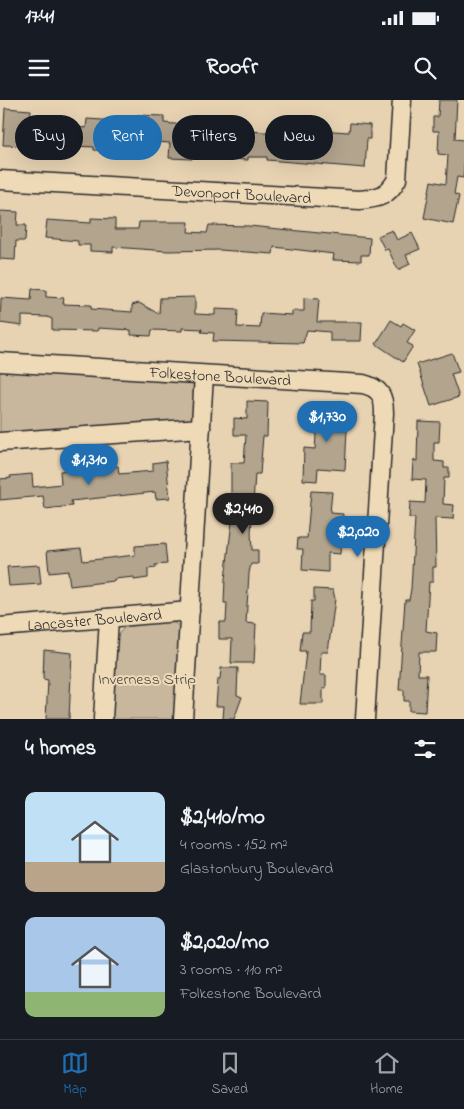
<!DOCTYPE html>
<html lang="en">
<head>
<meta charset="utf-8">
<style>
	:root { --surface:#171b24; --page:#20242c; --text:#f1f3f6; --muted:#9ea1a6; --line:#363941; --accent:#1f6fb2 }
	body { margin:0; font-family:"Indie Flower",sans-serif; background:var(--page); color:var(--text); height:100vh; display:flex; flex-direction:column; font-size:19px; white-space:nowrap }
	* { box-sizing:border-box; margin:0 }
	p { font-size:16px; color:var(--muted) }
	.icon { flex:none; width:28px; height:28px; fill:none; stroke:currentColor; stroke-width:2; stroke-linecap:round; stroke-linejoin:round }
	.map { position:relative; height:619px; overflow:hidden }
	.panel { display:flex; flex-direction:column; background:var(--surface); flex:1 }
	.panel>* { flex:none }
	.guide { position:absolute; left:15px; top:15px; width:435px; height:45px; display:flex; gap:10px }
	.price { position:absolute; translate:-50% -42px; padding:0 11px; border-radius:18px; background:var(--accent); color:#fff; font-size:16px; line-height:32px; filter:drop-shadow(0 1px 2px #0008) }
	.price::after { content:''; position:absolute; left:50%; top:30px; width:15px; height:11px; margin-left:-8px; background:inherit; clip-path:polygon(0 0,100% 0,50% 100%) }
	.price.current { background:#222; color:#fff }
	ul { padding:0; list-style:none }
	li { display:flex; align-items:center; gap:15px; height:125px; padding:0 25px }
	li span { display:grid; place-items:center; flex:none; width:140px; height:100px; border-radius:10px; color:#555 }
	li>.icon { margin-inline-start:auto }
	span .icon { width:60px; height:60px; fill:#fffc; stroke-width:1 }
	li b { font-size:21px }
	h2 { display:flex; justify-content:space-between; align-items:center; height:60px; padding:0 25px; font-size:21px }
	.chip { padding:0 18px; border-radius:22px; background:var(--surface); box-shadow:0 5px 20px #0002; font-size:18px; line-height:45px }
	.chip.current { background:var(--accent); color:#fff }
	.status { display:flex; justify-content:space-between; align-items:center; height:35px; padding:0 25px; background:var(--surface); direction:ltr }
	.status svg { height:14px; fill:currentColor }
	header { display:flex; justify-content:space-between; align-items:center; height:65px; padding:0 25px; background:var(--surface); font-size:22px; font-weight:800 }
	.dock { display:flex; justify-content:space-around; align-items:center; height:70px; border-top:1px solid var(--line); background:var(--surface); font-size:14px; color:var(--muted) }
	.dock a { display:grid; justify-items:center; gap:2px }
	.dock .current { color:var(--accent) }
	.map>svg:first-child { display:block }
</style>
</head>
<body>
<div class="status"><b>17:41</b><svg viewBox="0 0 49 12"><path d="M0 12V9h3v3zM5 12V6h3v6zM10 12V3h3v9zM15 12V0h3v12zM26 1h20v11H26zM47 4h2v5h-2z"/></svg></div>
<header><svg class="icon" aria-label="menu" viewBox="0 0 24 24"><path d="M4 6h16M4 12h16M4 18h16"/></svg>Roofr<svg class="icon" aria-label="search" viewBox="0 0 24 24"><circle cx="10" cy="10" r="6"/><path d="M15 15l6 6"/></svg></header>
<div class="map">
<svg width="464" height="619" viewBox="0 0 464 619">
	<rect width="100%" height="100%" fill="#e7d3b2"/>
	<filter id="ink" filterUnits="userSpaceOnUse"><feTurbulence type="fractalNoise" baseFrequency=".02" numOctaves="2"/><feDisplacementMap in="SourceGraphic" scale="10" xChannelSelector="R" yChannelSelector="G"/><feConvolveMatrix kernelMatrix="1 2 1 2 8 2 1 2 1" color-interpolation-filters="sRGB"/></filter>
	<g filter="url(#ink)">
		<g fill="#c8b79c" stroke="#7a7164">
			<path d="M0 262 204 275 201 328 0 342Z"/>
			<path d="M163 522 175 523 181 528 178 619H112L117 538C123 520 146 523 163 522Z"/>
		</g>
		<g fill="#b2a48d" stroke="#2b2b2b">
			<path d="M439 0H457L455 39 464 40V70L463 78 457 77 454 94 459 96 453 124 424 118 431 81 446 84 448 55 438 54 439 31H433V17H438Z"/>
			<path d="M5 8 31 10 30 21 54 22V17L66 18V26L86 28 87 19 117 21 116 36 136 38 137 15 164 16V23L195 26 194 34 224 37V33H231L232 28 248 29V31L279 33 278 40 300 42 301 29 349 32 350 23 370 25V39H367L365 68 267 60V57H248V60L212 58V52L193 50 192 59 169 58 170 43 140 41V53L94 50V47L53 45V43L29 41V46L3 45Z"/>
			<path d="M0 111 18 112 17 125H26L25 141H16L15 160 0 159Z"/>
			<path d="M91 118 115 119V129H138L139 122H189L188 132 207 133 209 125 249 126 370 138 369 155H361V161L333 160 334 154 274 147 273 154 220 150 168 151 113 147V152L90 151V145H78V141L45 138 47 120 91 123Z"/>
			<path d="M392 130 397 140 412 133 420 149 406 155 410 164 398 170 388 149 385 150 378 136Z"/>
			<path d="M32 189 46 190V197L64 198 63 204 91 205V209L132 212V205L139 203 159 214 160 198 195 197V214L215 215V209L238 210 237 227 260 228 261 213 292 215V211H304V198L319 199 317 222H362L361 241H330V232L307 230 303 243 213 241 214 233 201 232 202 229 182 228V231L152 230 151 236 131 235V230L98 228V231L52 230V219L47 217 22 216V226L0 223 1 198 31 200Z"/>
			<path d="M391 220 401 226 403 223 415 230 407 243 413 246 403 262 376 244Z"/>
			<path d="M452 253 459 272 451 274 459 297 431 306 417 264Z"/>
			<path d="M247 301 268 302 267 336H263L260 374H255L251 433 252 450H258V464H251L249 473 246 523 256 524 254 563H231L232 539H219V522H226L227 503H224L225 479 234 405H231V363H244L246 335H234V318L247 319Z"/>
			<path d="M318 307 348 309 345 370 318 368 317 381 303 380 304 348 315 349Z"/>
			<path d="M418 321 440 322 439 342H434V361L444 362V368H449V378H444L443 404 454 405 453 419 435 418 436 467H433V482H429L426 531 437 533 436 552H419L418 575H427L425 612 409 611V601H404V590H399L405 500H409L411 489 415 418H409L410 402 425 403 426 380 412 379 413 360 417 361Z"/>
			<path d="M166 361 170 398 156 399 155 392 71 401 72 406 45 409 43 396 0 400V379L11 378 10 376 32 374 33 387 61 384 60 371 76 369 77 374 104 371 103 368 118 366 119 374 153 371V363Z"/>
			<path d="M311 391 332 392 330 413 343 414 340 454 328 453V472L302 470 303 449H297L298 438H307Z"/>
			<path d="M165 444 167 464 155 465 156 468 148 469V478L134 480V477L114 479V481L70 486 68 471 49 473 47 451 81 448 83 461 135 455V446Z"/>
			<path d="M39 465 41 484 9 486 7 467Z"/>
			<path d="M314 489 333 490 335 499 328 552H321L320 575H326V588H323V604H300L306 551H300L302 532H310L311 501H314Z"/>
			<path d="M44 550 72 553 69 619H46L48 580 43 579Z"/>
			<path d="M221 568H238L237 595 242 597 234 619H223L224 606H216L218 579H220Z"/>
		</g>
		<g fill="none" stroke-linecap="round" stroke-linejoin="round">
			<defs>
				<g id="minor">
					<path id="s1" d="M0 80 360 100C379 98 388 96 397 79L402 0"/>
					<path id="s2" d="M0 262 363 284C380 288 384 296 384 313L365 619"/>
					<path d="M0 342 201 328"/>
					<path id="s3" d="M0 527 190 511"/>
					<path d="M103 619 109 518"/>
					<path d="M183 619 204 275"/>
				</g>
			</defs>
			<use href="#minor" stroke="#2b2b2b" stroke-width="21"/>
			<use href="#minor" stroke="#efdab8" stroke-width="18"/>
		</g>
	</g>
	<g text-anchor="middle" stroke-width="4" stroke-linejoin="round" paint-order="stroke">
		<g font-size="16" fill="#2b2b2b" stroke="#efdab8">
			<text dy="6" stroke="none"><textPath href="#s1" startOffset="242">Devonport Boulevard</textPath></text>
			<text dy="6" stroke="none"><textPath href="#s2" startOffset="221">Folkestone Boulevard</textPath></text>
			<text dy="6" stroke="none"><textPath href="#s3" startOffset="95">Lancaster Boulevard</textPath></text>
		</g>
		<g font-size="16" fill="#4a4742" stroke="#efdab8">
			<text x="147" y="584">Inverness Strip</text>
		</g>
	</g>
</svg>
<b class="price" style="left:327px;top:343px">$1,730</b>
<b class="price" style="left:89px;top:386px">$1,310</b>
<b class="price current" style="left:243px;top:435px">$2,410</b>
<b class="price" style="left:358px;top:458px">$2,020</b>
<div class="guide">
<a class="chip">Buy</a>
<a class="chip current">Rent</a>
<a class="chip">Filters</a>
<a class="chip">New</a>
</div>
</div>
<section class="panel">
<h2>4 homes<svg class="icon" aria-label="filters" viewBox="0 0 24 24"><path d="M4 7h16M4 17h16"/><circle cx="9" cy="7" r="2"/><circle cx="15" cy="17" r="2"/></svg></h2>
<ul>
<li><span style="background:linear-gradient(#bfe0f5 70%,#b9a48a 0)"><svg class="icon" aria-label="home" viewBox="0 0 24 24"><path d="M3 11l9-7 9 7M6 9v11h12V9"/></svg></span><div><b>$2,410/mo</b><p>4 rooms · 152 m²</p><p>Glastonbury Boulevard</p></div></li>
<li><span style="background:linear-gradient(#a9c7e8 75%,#8fb573 0)"><svg class="icon" aria-label="home" viewBox="0 0 24 24"><path d="M3 11l9-7 9 7M6 9v11h12V9"/></svg></span><div><b>$2,020/mo</b><p>3 rooms · 110 m²</p><p>Folkestone Boulevard</p></div></li>
</ul>
</section>
<nav class="dock">
<a class="current"><svg class="icon" aria-label="map" viewBox="0 0 24 24"><path d="M3 6l6-2 6 2 6-2v14l-6 2-6-2-6 2zM9 4v14M15 6v14"/></svg>Map</a>
<a><svg class="icon" aria-label="saved" viewBox="0 0 24 24"><path d="M7 4h10v16l-5-4-5 4z"/></svg>Saved</a>
<a><svg class="icon" aria-label="home" viewBox="0 0 24 24"><path d="M3 11l9-7 9 7M6 9v11h12V9"/></svg>Home</a>
</nav>
</body>
</html>
